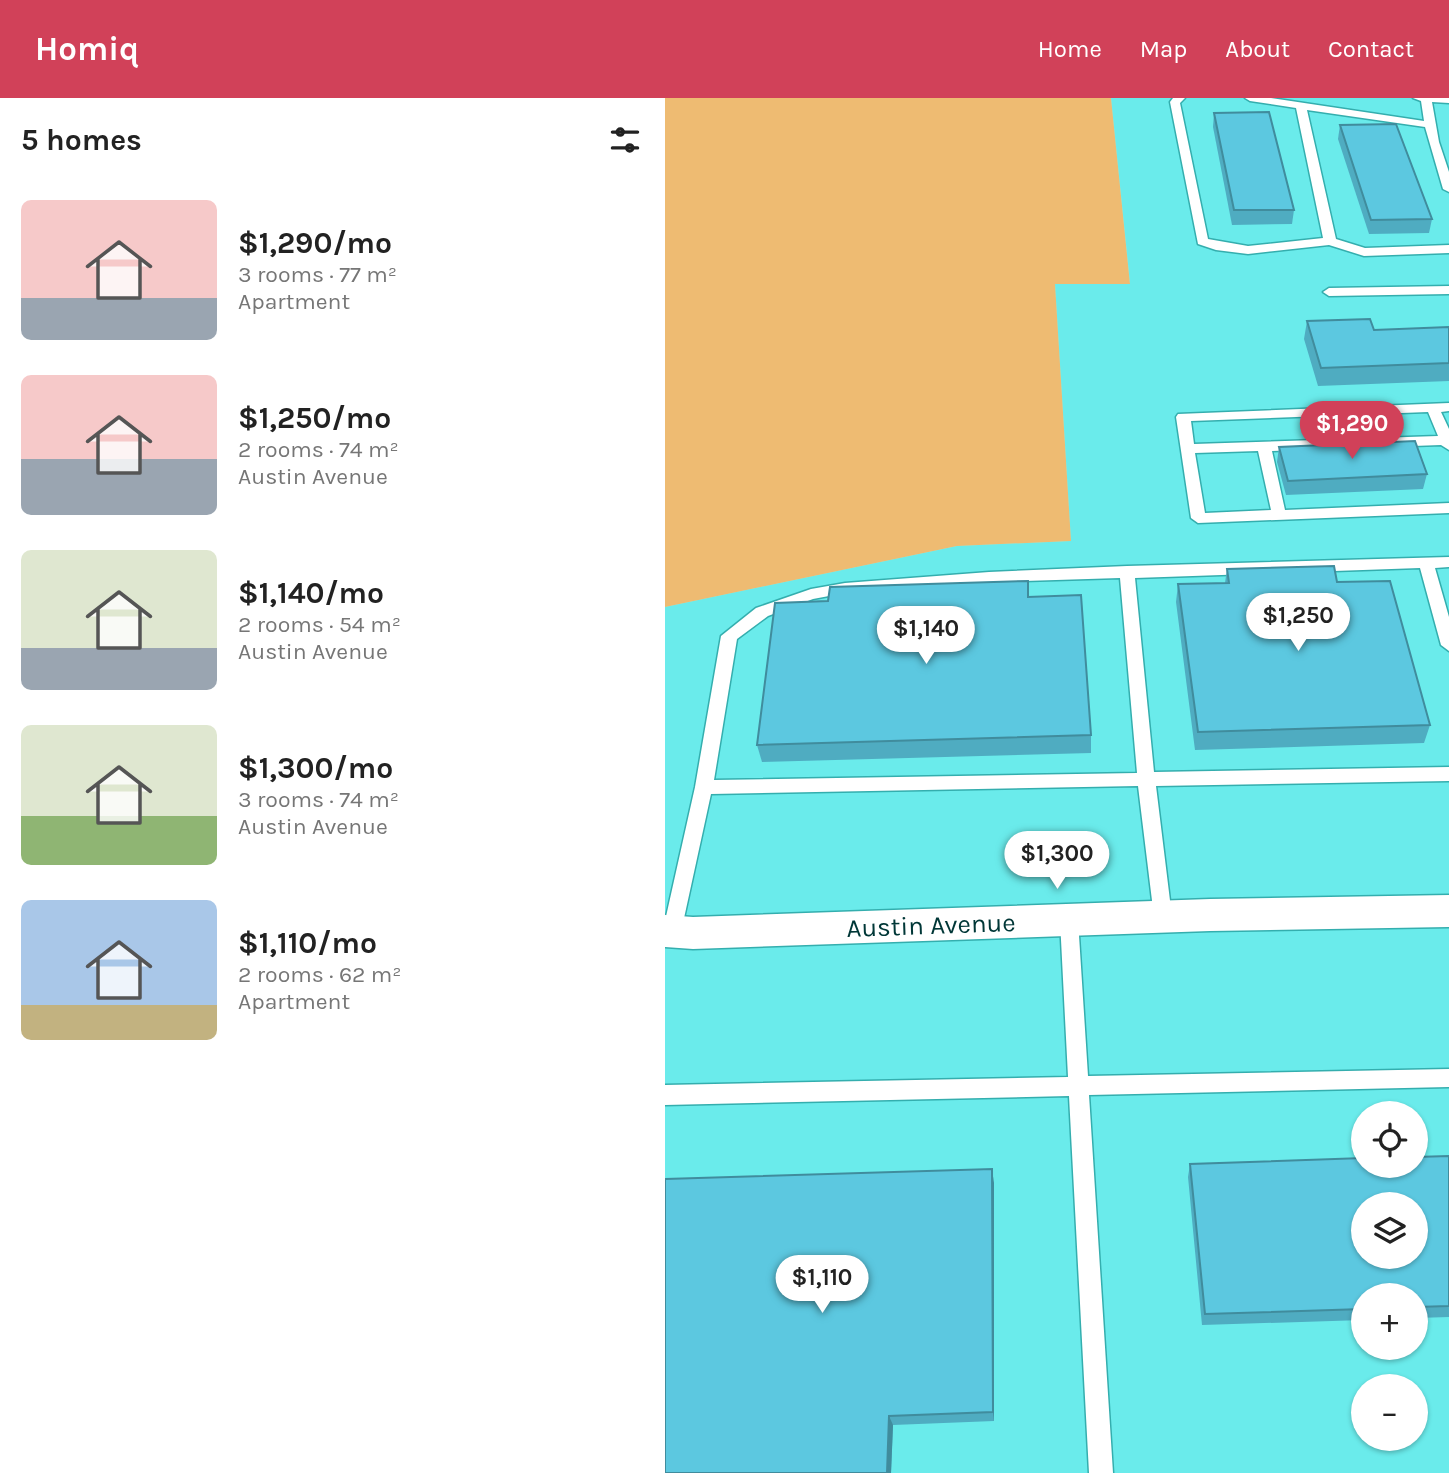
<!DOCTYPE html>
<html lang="en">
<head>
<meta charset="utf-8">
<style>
	:root { --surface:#fff; --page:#f6f6f6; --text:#222; --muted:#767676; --accent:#d14159 }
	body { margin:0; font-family:Karla,sans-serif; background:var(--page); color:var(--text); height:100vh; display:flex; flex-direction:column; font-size:26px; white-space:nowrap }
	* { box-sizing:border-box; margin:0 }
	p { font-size:23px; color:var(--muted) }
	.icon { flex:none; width:38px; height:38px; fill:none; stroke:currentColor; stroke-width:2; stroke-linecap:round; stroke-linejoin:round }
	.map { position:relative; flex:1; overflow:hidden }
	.side { display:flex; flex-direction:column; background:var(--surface); width:665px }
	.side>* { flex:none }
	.buttons { position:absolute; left:686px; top:1003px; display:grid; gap:14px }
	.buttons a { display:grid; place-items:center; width:77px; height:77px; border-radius:50%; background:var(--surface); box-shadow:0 2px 5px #0004; font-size:35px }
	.price { position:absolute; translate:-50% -60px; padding:0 16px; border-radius:24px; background:#fff; color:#222; font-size:23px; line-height:46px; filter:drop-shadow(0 2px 4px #0008) }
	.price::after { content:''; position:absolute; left:50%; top:42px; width:21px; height:16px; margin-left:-10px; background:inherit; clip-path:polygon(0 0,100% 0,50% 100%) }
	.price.on { background:var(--accent); color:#fff }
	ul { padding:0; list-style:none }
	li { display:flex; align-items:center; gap:21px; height:175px; padding:0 21px }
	li span { display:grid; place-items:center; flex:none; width:196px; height:140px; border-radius:10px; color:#555 }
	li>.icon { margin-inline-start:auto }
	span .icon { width:84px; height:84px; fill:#fffc; stroke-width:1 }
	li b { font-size:30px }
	h2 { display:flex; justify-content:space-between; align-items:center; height:84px; padding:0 21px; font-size:30px }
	header { display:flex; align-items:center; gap:42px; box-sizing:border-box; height:98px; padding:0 35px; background:var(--accent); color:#fff }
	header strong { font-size:33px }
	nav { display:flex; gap:38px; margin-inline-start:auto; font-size:24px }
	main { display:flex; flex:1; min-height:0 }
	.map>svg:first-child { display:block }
</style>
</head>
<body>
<header>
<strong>Homiq</strong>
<nav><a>Home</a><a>Map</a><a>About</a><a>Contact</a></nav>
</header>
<main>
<section class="side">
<h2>5 homes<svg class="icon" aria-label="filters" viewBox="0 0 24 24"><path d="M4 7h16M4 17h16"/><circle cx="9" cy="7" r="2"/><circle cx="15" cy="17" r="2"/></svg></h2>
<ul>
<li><span style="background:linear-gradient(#f6c9c9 70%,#9aa5b1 0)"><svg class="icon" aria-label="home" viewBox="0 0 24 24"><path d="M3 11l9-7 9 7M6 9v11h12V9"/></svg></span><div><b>$1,290/mo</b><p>3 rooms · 77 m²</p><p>Apartment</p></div></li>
<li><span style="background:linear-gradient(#f6c9c9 60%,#9aa5b1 0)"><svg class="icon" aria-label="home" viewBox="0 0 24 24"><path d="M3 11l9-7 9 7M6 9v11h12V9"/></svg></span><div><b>$1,250/mo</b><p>2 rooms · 74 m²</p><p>Austin Avenue</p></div></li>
<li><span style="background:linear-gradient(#dfe7d0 70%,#9aa5b1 0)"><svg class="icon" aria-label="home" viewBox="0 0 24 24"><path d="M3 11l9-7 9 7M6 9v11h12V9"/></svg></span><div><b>$1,140/mo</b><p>2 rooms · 54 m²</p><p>Austin Avenue</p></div></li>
<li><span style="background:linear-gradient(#dfe7d0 65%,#8fb573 0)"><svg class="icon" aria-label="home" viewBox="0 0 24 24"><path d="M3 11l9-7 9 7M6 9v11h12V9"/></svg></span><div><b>$1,300/mo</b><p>3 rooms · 74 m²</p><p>Austin Avenue</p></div></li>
<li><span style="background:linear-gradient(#a9c7e8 75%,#c2b280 0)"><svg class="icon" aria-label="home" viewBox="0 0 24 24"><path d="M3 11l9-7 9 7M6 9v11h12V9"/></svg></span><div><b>$1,110/mo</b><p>2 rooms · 62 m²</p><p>Apartment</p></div></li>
</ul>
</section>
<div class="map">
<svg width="784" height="1375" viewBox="0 0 784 1375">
	<rect width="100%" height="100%" fill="#84f5f5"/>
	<path fill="#6aebeb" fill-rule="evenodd" d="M446 0H784V1375H0V509L292 448 406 443 390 186 465 185ZM698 1015H751V1068H698ZM698 1106H751V1158H698ZM698 1197H751V1250H698ZM698 1288H751V1340H698Z"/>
	<path fill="#eebb72" d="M0 0H446L465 186H390L406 443 292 448 0 509Z"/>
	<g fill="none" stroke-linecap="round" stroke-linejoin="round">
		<defs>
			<g id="lane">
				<path d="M508 0H520L515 5 543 141 583 148 658 140 631 10 585 3 580 0H606L759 23 756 3 748 0H784V5L767 4 774 44 784 74V94L778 91 760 29 642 12 671 141 700 150 784 147V155L699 158 664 147 583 156 551 152 533 146 505 4Z"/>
				<path d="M784 188V196L664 198 658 194 664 190Z"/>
				<path d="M784 305V313L776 314 784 331V352L776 347 607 353 620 412 784 405V415L533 425 526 420 511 319 513 316ZM763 314 773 338 529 346 526 323ZM593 353 606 412 540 415 530 355Z"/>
				<path d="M784 459V469L770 470 784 519V553L776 547 755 470 470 480 489 674 784 669V683L491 688 507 819 505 825 498 827 491 825 489 819 473 688 46 696 16 834 14 840 7 842 0 840V823L30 689 56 538 91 510 146 491 180 485 324 474 462 468ZM455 480 472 675 49 682 72 541 103 518 148 501 180 495 324 484Z"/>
				<path d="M404 814 411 816 413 822 423 978 784 971V989L424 997 448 1375H424L404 998 0 1007V987L403 979 395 822 397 816Z"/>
			</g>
			<path id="street" d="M784 797V829L545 833 28 851 0 849V817L28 819 545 801Z"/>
		</defs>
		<use href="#lane" stroke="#34aeae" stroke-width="3"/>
		<use href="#street" stroke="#34aeae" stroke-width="3"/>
		<use href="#lane" fill="#fff" fill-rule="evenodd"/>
		<use href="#street" fill="#fff" fill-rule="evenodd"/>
	</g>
	<g fill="#4facc1">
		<path d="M549 15 629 112 627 126 567 127 548 29Z"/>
		<path d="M675 27 767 121 764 135 704 136 673 41Z"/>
		<path d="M642 223 709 232 784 229V283L653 288 639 241Z"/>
		<path d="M614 349 762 376 758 391 621 397 612 364Z"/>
		<path d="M562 471 672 484 765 627 759 645 530 652 511 504 513 486 560 485Z"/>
		<path d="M363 499 426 637V655L97 664 92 647Z"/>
		<path d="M784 1058V1219L751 1220V1197H698V1222L537 1227 523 1079 525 1066Z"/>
		<path d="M329 1085V1323L228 1327 226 1375H0Z"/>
	</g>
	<g fill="#408c9d">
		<path d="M327 1071 329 1085V1323L328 1314Z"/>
		<path d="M224 1318 228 1327 226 1375H222Z"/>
	</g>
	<g fill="#5cc8e0" stroke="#408c9d" stroke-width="2" fill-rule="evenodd">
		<path d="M604 14 629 112H569L549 15Z"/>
		<path d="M731 26 767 121 706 122 675 27Z"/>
		<path d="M705 221 709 232 784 229V265L656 270 642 223Z"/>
		<path d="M750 343 762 376 623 383 614 349Z"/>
		<path d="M669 468 672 484 725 483 765 627 533 634 513 486 564 485 562 471Z"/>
		<path d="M363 483V499L416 497 426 637 92 647 110 505 163 503 165 489Z"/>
		<path d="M784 1058V1208L751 1209V1197H698V1211L540 1216 525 1066 698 1060V1068H751V1059ZM698 1106H751V1158H698Z"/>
		<path d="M327 1071 328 1314 224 1318 222 1375H0V1081Z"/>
	</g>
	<g text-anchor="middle" stroke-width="5" stroke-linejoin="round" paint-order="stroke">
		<g font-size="26" fill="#003737" stroke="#fff">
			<text transform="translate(266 827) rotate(-2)" y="9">Austin Avenue</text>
		</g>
	</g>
</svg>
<div class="buttons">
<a><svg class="icon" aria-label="locate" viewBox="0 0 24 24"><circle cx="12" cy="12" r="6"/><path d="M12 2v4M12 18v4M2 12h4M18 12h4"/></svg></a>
<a><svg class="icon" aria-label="layers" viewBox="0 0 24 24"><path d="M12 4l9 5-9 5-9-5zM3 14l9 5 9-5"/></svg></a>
<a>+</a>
<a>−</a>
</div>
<b class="price on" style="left:687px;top:363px">$1,290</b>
<b class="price" style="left:633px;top:555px">$1,250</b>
<b class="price" style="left:261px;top:568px">$1,140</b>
<b class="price" style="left:392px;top:793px">$1,300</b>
<b class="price" style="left:157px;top:1217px">$1,110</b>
</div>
</main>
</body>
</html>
